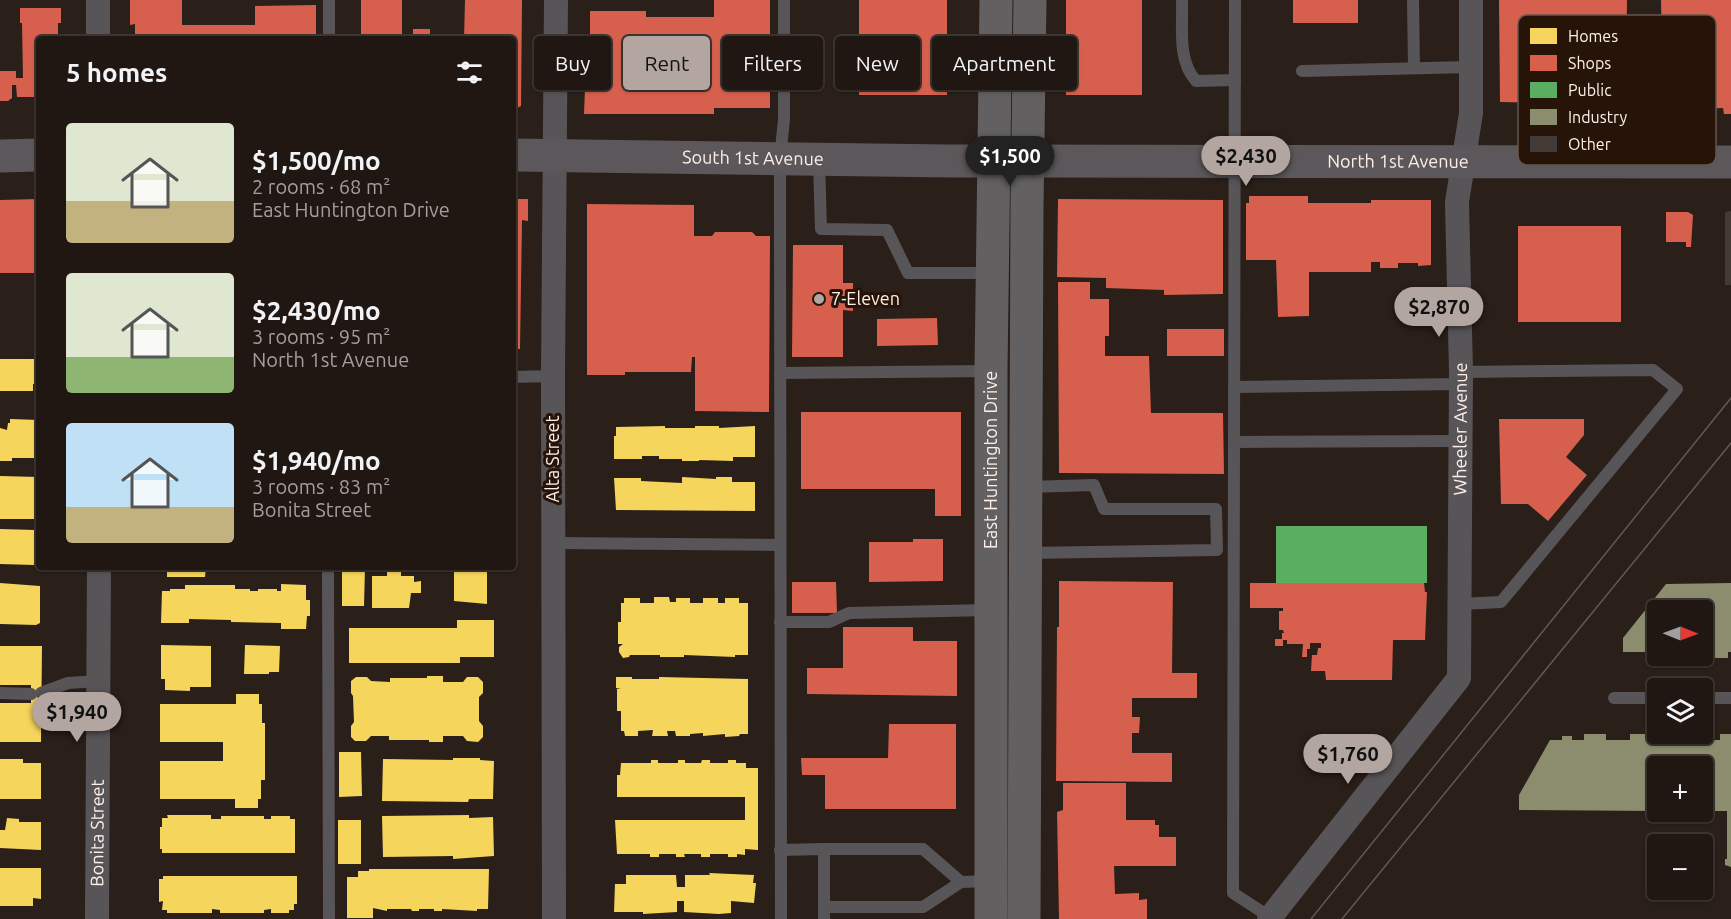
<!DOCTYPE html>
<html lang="en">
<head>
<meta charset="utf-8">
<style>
	:root { --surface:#201713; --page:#28201c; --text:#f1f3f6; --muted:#a29fa0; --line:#3d3633; --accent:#b3a6a0 }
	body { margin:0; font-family:Ubuntu,sans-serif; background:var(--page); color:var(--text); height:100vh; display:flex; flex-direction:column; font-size:22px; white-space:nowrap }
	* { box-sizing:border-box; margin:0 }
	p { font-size:20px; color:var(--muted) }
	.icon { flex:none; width:33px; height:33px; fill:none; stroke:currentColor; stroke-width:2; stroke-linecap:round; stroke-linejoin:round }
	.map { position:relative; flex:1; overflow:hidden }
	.details { position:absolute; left:36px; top:36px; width:480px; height:534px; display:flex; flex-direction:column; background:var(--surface); border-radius:6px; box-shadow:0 2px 4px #0004,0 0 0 2px var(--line) }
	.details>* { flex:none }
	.guide { position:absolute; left:534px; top:36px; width:570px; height:54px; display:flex; gap:12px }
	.needle { width:39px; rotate:91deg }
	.tools { position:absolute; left:1647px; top:600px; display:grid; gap:12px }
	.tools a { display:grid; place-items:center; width:66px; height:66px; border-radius:6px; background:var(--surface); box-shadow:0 2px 4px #0004,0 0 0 2px var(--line); font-size:30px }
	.price { position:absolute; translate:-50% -51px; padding:0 14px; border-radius:21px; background:var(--accent); color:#111; font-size:20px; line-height:39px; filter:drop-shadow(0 2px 3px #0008) }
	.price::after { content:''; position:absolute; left:50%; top:36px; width:18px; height:14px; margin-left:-9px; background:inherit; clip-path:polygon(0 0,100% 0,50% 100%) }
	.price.current { background:#222; color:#fff }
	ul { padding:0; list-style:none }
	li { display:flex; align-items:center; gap:18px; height:150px; padding:0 30px }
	li span { display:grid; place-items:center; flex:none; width:168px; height:120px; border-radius:6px; color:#555 }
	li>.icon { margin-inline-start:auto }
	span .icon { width:72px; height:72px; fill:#fffc; stroke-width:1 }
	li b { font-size:26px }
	h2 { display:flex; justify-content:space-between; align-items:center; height:72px; padding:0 30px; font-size:26px }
	.pill { padding:0 21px; border-radius:6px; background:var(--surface); box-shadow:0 2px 4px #0004,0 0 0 2px var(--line); font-size:21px; line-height:54px }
	.pill.current { background:var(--accent); color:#111 }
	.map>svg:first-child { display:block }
</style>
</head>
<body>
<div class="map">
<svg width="1731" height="919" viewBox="0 0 1731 919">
	<rect width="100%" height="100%" fill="#2a1f19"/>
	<g fill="#f6d55c">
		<path d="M0 359H35V367H39V384H33V391H0Z"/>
		<path d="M10 419 39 420V458H12V461H0V428L7 430 8 423H10Z"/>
		<path d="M665 426V428H695V426H719V428L755 426V457H733V461L699 460V461H682V459H659V456H642V459H614V436H616V427Z"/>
		<path d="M0 476 39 477 37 519H0Z"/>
		<path d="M682 477 716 479V477H732V482H755V511L616 510 614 478H641V481L682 483Z"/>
		<path d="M0 529 35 530 34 538H39V556H35L34 565 0 564Z"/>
		<path d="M167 567H206L205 577H167Z"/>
		<path d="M342 567H365L364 606H342Z"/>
		<path d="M454 567H487V604L454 601Z"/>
		<path d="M387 569H401V576H414V582L421 581V593H411L409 608H372V576H387Z"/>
		<path d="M0 583 40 586V623L36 625 0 624Z"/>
		<path d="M281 584 306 585V600H310V616H307L306 629H281V623L231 622V620L189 619V623H161L162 591H170V589H185V585H235V589H250V591H258V589H277V591H281Z"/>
		<path d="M654 597H669L670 602H676V598H690V603H703V598H718V603H725V598H739V603H748V655H735V657L684 655V657H660V655H630L629 657 623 658 619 652V647L623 644H618V622H621V603H624V598H640V603H654Z"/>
		<path d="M457 620H494V657H460V663H349V628H457Z"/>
		<path d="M161 645 211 646V687H190V691L165 690V679H161Z"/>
		<path d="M245 645 280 646 279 672H269V674H244Z"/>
		<path d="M0 646H42L41 742H0V703H31V685H0Z"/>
		<path d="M427 676H443V682H463L467 677H478L483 682V693L479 697V721L483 726V737L478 742 467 741 463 736H443V742H429V740H389V736H371L366 741H355L351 737V726L354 722 353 696 351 693V681L356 677H367L371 681 390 682V678H427Z"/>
		<path d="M616 677H632V679H659V677L748 679V734H740L739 736 725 737V734L703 736V733L690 734V736H676L675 731H667L668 736H652L653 730 638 731V736H625L624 731H621V711H617V689H621L616 688Z"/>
		<path d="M236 694H259V704H262V723H265V780H261V799H258V808H235V799H160V761H223V742H160V704H236Z"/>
		<path d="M339 752H361L362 796 339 797Z"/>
		<path d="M453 758H480V760L494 761 493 799H469L468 802 382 801 383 759 453 760Z"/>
		<path d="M0 759H23V763H41V799H0Z"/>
		<path d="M651 760H658V763H678V760H685V763H701L702 760H710V763H728V760H736V763H746V768H758V850L745 849V855L737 854V857H728V854H710V857H701V854H684L685 857H676V854H659V857H650V854H617L615 820H745V797H617V775H620L621 763H651Z"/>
		<path d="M167 815H211V819H221V816H264V819H271V816H290V819H295V853H162V849H160V827H162V818H168Z"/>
		<path d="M469 815V818L493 817 494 856 453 859V856L383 857 382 816Z"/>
		<path d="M7 818 19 819V822H41V850L0 848V830H5Z"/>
		<rect x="338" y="820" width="23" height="44"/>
		<path d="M0 868H41V899L33 898V906H0Z"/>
		<path d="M369 869H489L488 909H477V911L442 909V911H434V909H419V911H412L411 909H387V911L373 908V918H347V877H358V871H369Z"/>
		<path d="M709 873 754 875 753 883H756L754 903 731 901V913L719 914 684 912V901H677V912L643 914V912H614L615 884H626V875H676L677 887H685V875H710Z"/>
		<path d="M163 876H297V904H294V910H289V913H271V909L264 910V913H220V910L212 909V913H167V910H162L163 901 159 902V879H163Z"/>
	</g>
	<g fill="#d6604d">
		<path d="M130 0H182V25H255V6L316 5V39H135V24L130 25Z"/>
		<path d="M361 0H402V37H413V29H430V39H361Z"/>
		<path d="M465 0H522L521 106 513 110V39H464Z"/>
		<path d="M714 0H770V108H714V114H584L585 88H590V11H646V17H714Z"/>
		<rect x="859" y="0" width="88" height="95"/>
		<rect x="1066" y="0" width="76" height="95"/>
		<rect x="1293" y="0" width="65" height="23"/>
		<path d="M1499 0H1627L1626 104 1500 102Z"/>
		<path d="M1661 0H1731V114H1724L1723 108 1663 110Z"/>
		<path d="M20 8H61V23H58V39H39V97H17L16 85H12V98L8 101H0V71H16V78H23L22 23H20Z"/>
		<path d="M1249 196H1308V203H1371V200H1431V265L1418 266V263H1398V268H1380V262H1371V272H1309V316L1278 317 1276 260H1246V203H1249Z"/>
		<path d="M39 199V273H0V200Z"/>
		<path d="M513 199H528V221L522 220 520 349H513Z"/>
		<path d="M1058 199 1223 200V294L1164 295V290L1106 288V278L1057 277Z"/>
		<path d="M587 204 694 205V236H712L715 232H752L756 236H770L769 412 695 411V357H692L691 372H625V375H587Z"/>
		<path d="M1666 212H1688L1693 215 1691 247H1686V242H1666Z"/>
		<rect x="1518" y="226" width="103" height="96"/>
		<path d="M793 245H843V283H853V311L843 310V357H792Z"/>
		<path d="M1058 282H1090V299H1109V336H1105V356H1149L1151 413H1223L1224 474 1059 473Z"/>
		<path d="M937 318 938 345 877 346V319Z"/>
		<rect x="1167" y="329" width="57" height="27"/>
		<path d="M801 412H961V516H935V489H801Z"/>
		<path d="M1499 419H1584V435L1566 457 1587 475 1548 521 1528 504H1501Z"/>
		<path d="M913 539H943V581L869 582V542H913Z"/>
		<path d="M1059 581 1173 582 1172 673H1197V698H1132V717H1140L1139 733H1132V753H1172V782L1056 781 1057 627H1059Z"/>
		<path d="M792 582H836L837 613H792Z"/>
		<path d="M1250 583H1424L1425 592H1427L1425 640H1393L1392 680H1326L1325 671H1311L1312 655H1317L1318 648H1321V643H1310V649H1307V657H1302L1303 644H1287V640H1283V646H1275V639H1282V633H1284L1283 630H1279V611H1283V608H1250Z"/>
		<path d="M843 627H913V641H957V696L807 694V668H843Z"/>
		<path d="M889 724H956V809H825V775H802L801 758H888Z"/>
		<path d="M1063 783H1126V820H1155V825H1159V837H1176V866H1114L1115 894 1139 893V900L1147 899V919H1059L1057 812 1063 810Z"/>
	</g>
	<rect fill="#5aae61" x="1276" y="526" width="151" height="57"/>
	<g fill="#8c8c6e">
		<path d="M1731 583V652H1728V658H1708V652H1702V610H1658V652H1623V638L1666 584Z"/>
		<rect x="1663" y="656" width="24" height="2"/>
		<path d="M1584 734H1606V740H1630V734H1652V740H1675V734H1697V740H1720V734H1731V867L1725 865V859H1727V811H1702V766H1658V811L1519 810V795L1550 740H1562V736H1572V740H1584Z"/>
	</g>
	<path fill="#443a35" d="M1731 211V285H1725V212Z"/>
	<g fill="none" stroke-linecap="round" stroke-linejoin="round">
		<g stroke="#585558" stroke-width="12">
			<path d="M1182 0C1183 27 1177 60 1196 81L1235 80"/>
			<path d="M1235 0 1233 893 1270 917"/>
			<path d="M1413 0 1414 68"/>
			<path d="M329 39V0"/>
			<path d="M1302 71 1470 67"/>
			<path d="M819 161 821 229 887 230 908 273H990"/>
			<path d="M780 373 990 371"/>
			<path d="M513 377 553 376"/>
			<path d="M1234 387 1461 384"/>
			<path d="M1234 442 1461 441"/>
			<path d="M554 543 780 545"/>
			<path d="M1027 553 1217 550 1216 509H1104L1094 485 1028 487"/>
			<path d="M328 567 329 919"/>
			<path d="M1460 604 1501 602 1677 389 1653 370 1461 372"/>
			<path d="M780 622H829L849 613 990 610"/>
			<path d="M0 693 31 694"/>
			<path d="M41 693 68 683 98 681"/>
			<path d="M1614 698H1658"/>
			<path d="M1702 698H1731"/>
			<path d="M780 850 824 849"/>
			<path d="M824 907H923L961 882"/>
			<path d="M781 919 780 210V159L784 119V0"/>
			<path d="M824 919V849H923L961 882 989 881"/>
		</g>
		<g stroke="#585558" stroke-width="24">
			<path d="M98 0V39"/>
			<path id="s1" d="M97 919 99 567"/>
			<path d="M554 919 553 376 556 0"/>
			<path id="s2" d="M1269 919 1459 678 1461 372 1457 202 1471 113V0"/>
		</g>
		<g stroke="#5b575a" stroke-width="33">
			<path id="s3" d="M513 155 950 161 1731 162"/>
			<path d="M0 156 39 155"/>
		</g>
		<g stroke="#626061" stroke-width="33">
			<path id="s4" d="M991 919V371L996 0"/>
			<path d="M1024 919 1027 206 1030 0"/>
		</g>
		<g stroke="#605956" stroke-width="1.5">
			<path d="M1311 919 1731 398"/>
			<path d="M1342 919 1731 443"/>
		</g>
	</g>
	<circle fill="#b3a6a0" stroke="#261409" stroke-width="2" cx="819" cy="299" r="6"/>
	<g text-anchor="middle" stroke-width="6" stroke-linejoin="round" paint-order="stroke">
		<g font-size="18" fill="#fdefe8" stroke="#261409">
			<text dy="6" stroke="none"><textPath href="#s3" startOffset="240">South 1st Avenue</textPath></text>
			<text dy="6" stroke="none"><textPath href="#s3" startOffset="885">North 1st Avenue</textPath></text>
			<text dy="6" stroke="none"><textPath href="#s2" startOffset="556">Wheeler Avenue</textPath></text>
			<text transform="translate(553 459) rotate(-90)" y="6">Alta Street</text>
			<text dy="6" stroke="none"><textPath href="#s4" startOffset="459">East Huntington Drive</textPath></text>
			<text dy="6" stroke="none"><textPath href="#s1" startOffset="86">Bonita Street</textPath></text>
		</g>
		<g font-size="18" fill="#fdefe8" stroke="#261409" text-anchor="start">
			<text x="831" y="305">7-Eleven</text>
		</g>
	</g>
	<rect x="1518" y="15" width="198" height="150" rx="9" fill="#261409" stroke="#66564c" stroke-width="1.5"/>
	<rect x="1530" y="28" width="27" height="16" fill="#f6d55c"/>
	<rect x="1530" y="55" width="27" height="16" fill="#d6604d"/>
	<rect x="1530" y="82" width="27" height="16" fill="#5aae61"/>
	<rect x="1530" y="109" width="27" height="16" fill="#8c8c6e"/>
	<rect x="1530" y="136" width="27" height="16" fill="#443a35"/>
	<g font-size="16" fill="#fdefe8">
		<text x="1568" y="42">Homes</text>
		<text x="1568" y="69">Shops</text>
		<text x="1568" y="96">Public</text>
		<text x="1568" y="123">Industry</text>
		<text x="1568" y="150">Other</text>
	</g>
</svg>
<div class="tools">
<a><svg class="needle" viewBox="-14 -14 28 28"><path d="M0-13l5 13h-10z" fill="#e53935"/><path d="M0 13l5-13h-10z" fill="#a29fa0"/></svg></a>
<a><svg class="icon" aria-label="layers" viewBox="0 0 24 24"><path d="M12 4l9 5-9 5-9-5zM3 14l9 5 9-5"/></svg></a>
<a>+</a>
<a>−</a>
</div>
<b class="price current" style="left:1010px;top:187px">$1,500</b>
<b class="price" style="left:1246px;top:187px">$2,430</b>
<b class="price" style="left:1439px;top:338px">$2,870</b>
<b class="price" style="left:77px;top:743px">$1,940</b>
<b class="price" style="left:1348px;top:785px">$1,760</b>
<div class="guide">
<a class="pill">Buy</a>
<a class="pill current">Rent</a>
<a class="pill">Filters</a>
<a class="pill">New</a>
<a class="pill">Apartment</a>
</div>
<section class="details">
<h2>5 homes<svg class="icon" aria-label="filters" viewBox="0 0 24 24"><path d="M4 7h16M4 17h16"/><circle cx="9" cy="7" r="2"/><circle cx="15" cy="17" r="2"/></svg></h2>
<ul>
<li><span style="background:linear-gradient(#dfe7d0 65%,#c2b280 0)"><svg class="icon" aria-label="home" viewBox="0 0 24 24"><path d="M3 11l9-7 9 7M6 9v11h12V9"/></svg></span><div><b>$1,500/mo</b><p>2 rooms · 68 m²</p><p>East Huntington Drive</p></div></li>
<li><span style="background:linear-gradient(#dfe7d0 70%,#8fb573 0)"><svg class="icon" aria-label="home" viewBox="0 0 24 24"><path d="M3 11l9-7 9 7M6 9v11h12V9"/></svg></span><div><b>$2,430/mo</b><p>3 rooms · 95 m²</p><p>North 1st Avenue</p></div></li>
<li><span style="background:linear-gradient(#bfe0f5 70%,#c2b280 0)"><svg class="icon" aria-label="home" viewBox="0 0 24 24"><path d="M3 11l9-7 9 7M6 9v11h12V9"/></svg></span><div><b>$1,940/mo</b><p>3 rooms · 83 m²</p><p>Bonita Street</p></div></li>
</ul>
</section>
</div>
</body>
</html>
